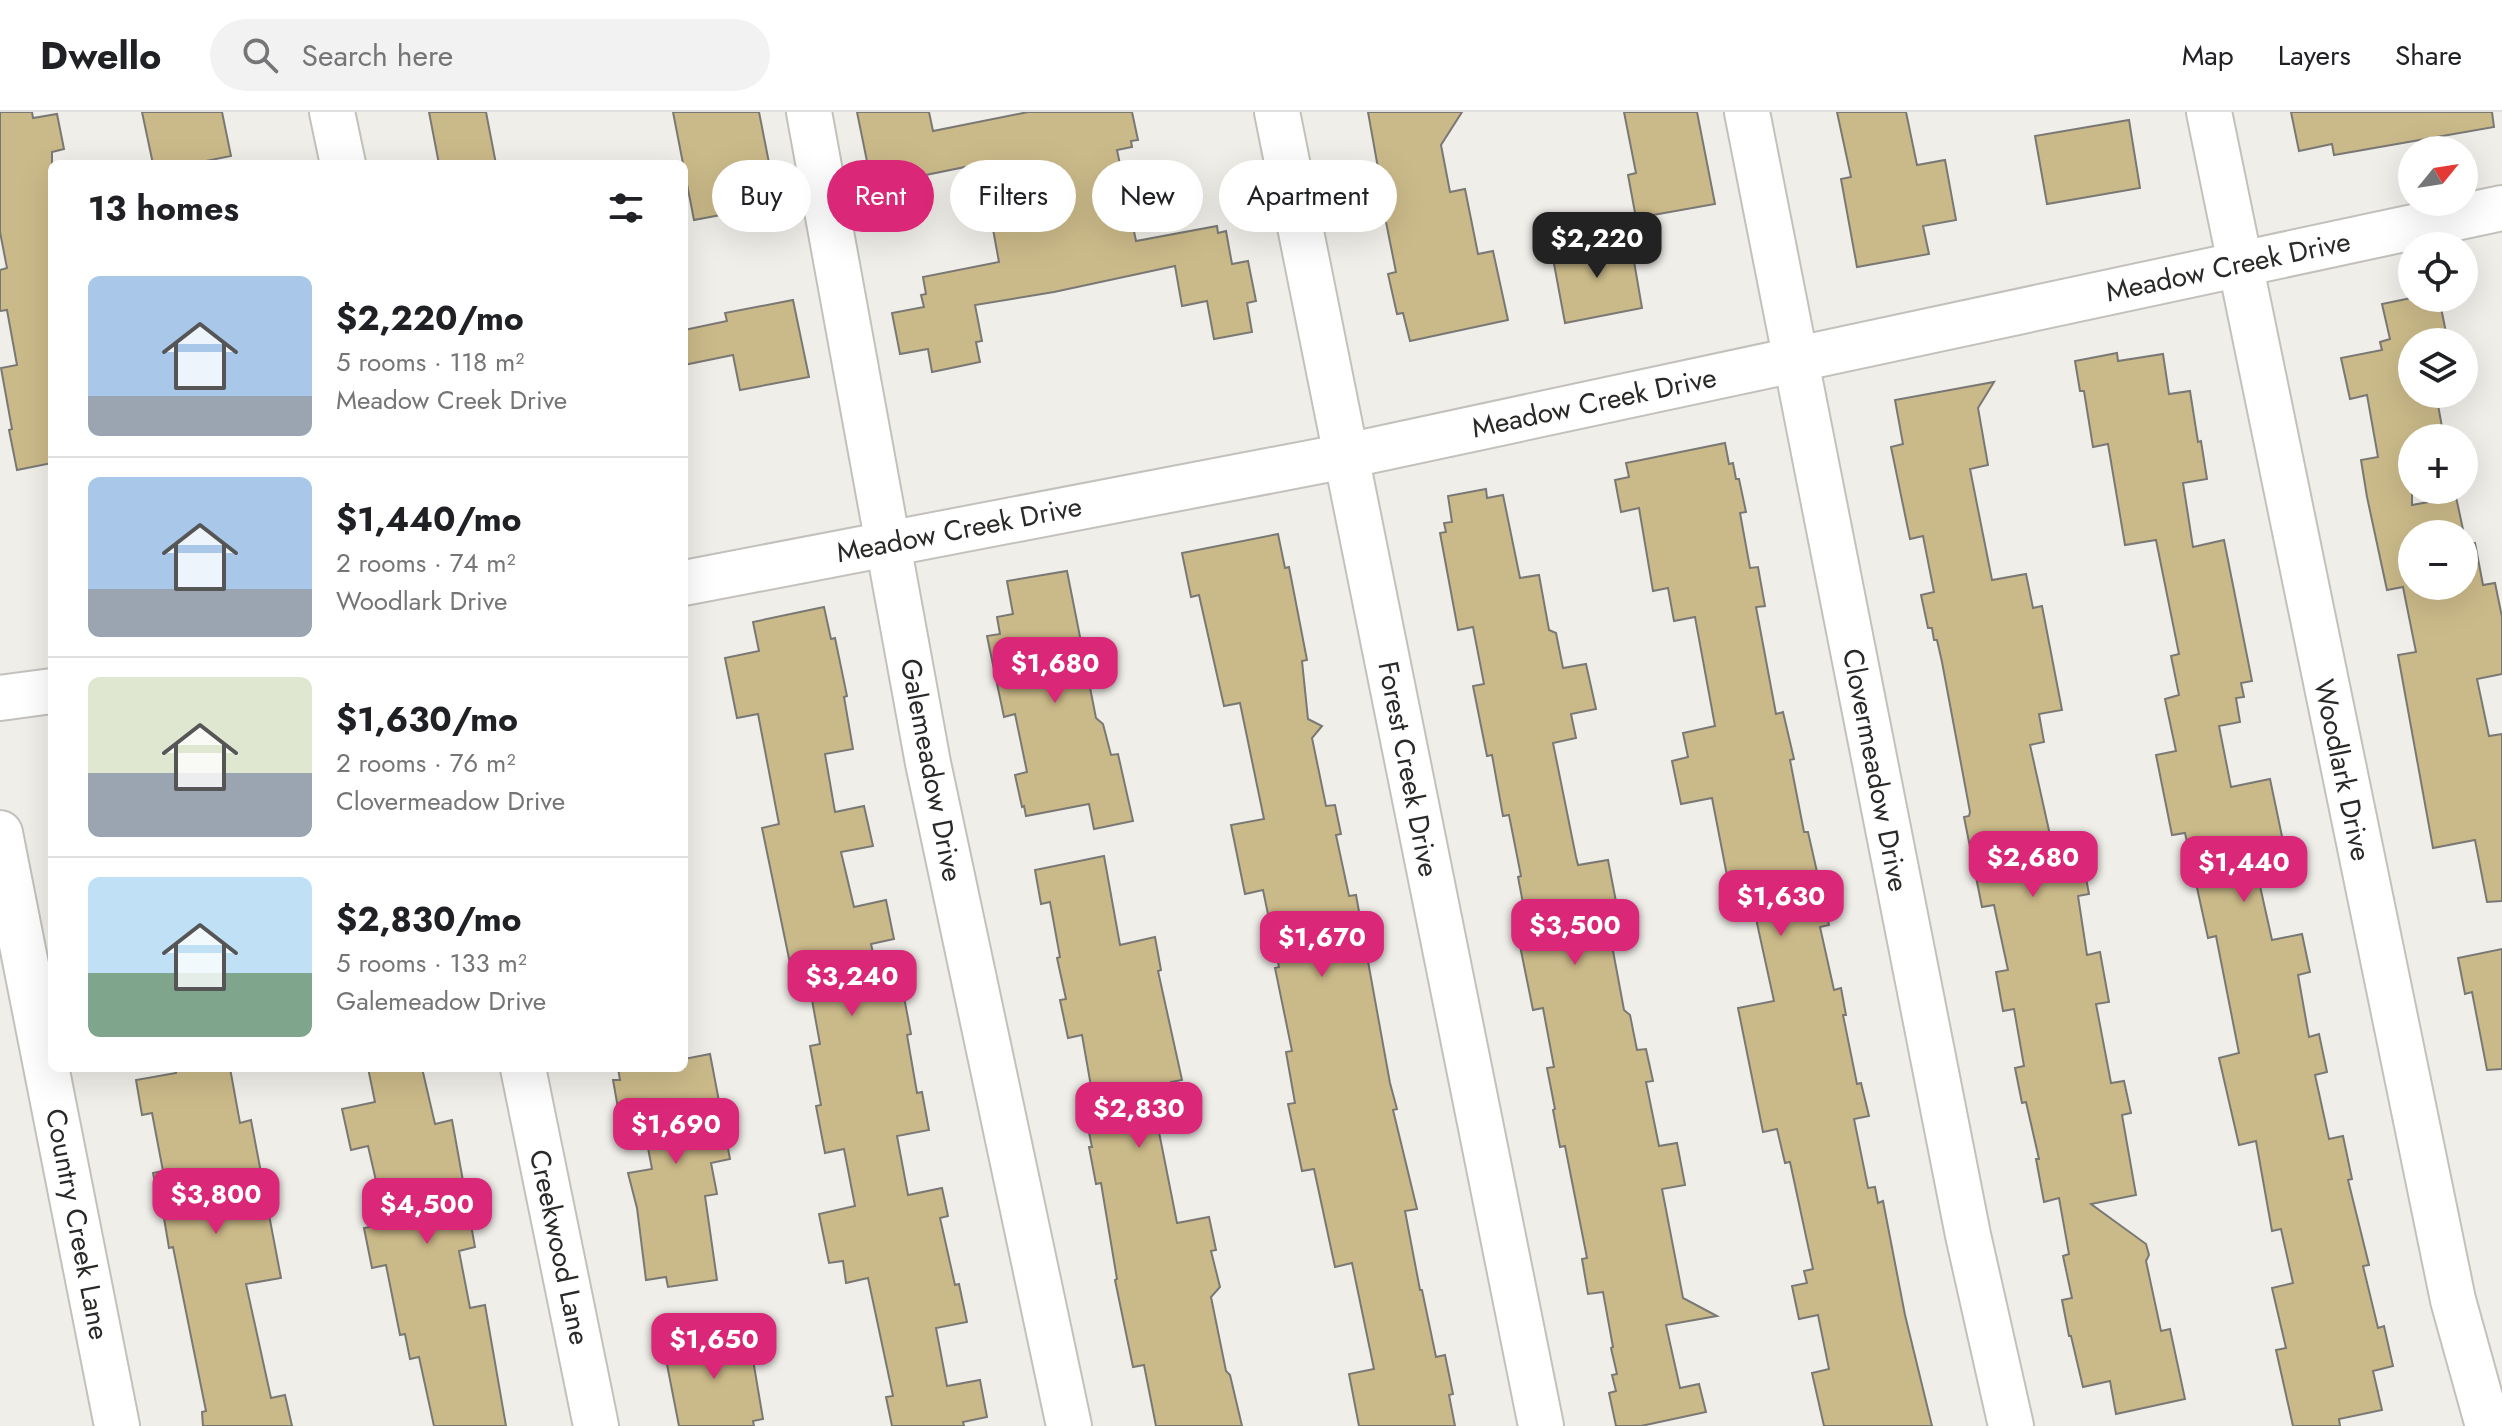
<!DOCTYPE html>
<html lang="en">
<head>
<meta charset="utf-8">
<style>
	:root { --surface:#fff; --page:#f2f2f2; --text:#202124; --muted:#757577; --line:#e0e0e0; --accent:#db2777 }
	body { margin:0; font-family:Jost,sans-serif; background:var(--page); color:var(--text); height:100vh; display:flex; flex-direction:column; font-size:30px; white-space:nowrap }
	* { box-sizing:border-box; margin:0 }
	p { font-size:26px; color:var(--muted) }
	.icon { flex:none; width:44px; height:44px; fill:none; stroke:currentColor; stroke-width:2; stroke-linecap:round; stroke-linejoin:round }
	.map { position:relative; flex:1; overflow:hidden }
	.drawer { position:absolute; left:48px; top:48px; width:640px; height:912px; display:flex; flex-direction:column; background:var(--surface); border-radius:12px; box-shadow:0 8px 32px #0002 }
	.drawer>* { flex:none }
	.guide { position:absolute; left:712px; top:48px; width:760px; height:72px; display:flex; gap:16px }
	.needle { width:52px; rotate:60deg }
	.tools { position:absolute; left:2398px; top:24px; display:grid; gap:16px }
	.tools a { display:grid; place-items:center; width:80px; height:80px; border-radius:50%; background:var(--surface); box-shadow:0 8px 32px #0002; font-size:40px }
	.price { position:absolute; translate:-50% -68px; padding:0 18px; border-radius:16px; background:var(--accent); color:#fff; font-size:26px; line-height:52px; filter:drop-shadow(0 2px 4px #0008) }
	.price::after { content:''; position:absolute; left:50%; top:48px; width:24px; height:18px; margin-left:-12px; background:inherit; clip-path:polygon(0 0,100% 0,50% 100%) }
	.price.active { background:#222; color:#fff }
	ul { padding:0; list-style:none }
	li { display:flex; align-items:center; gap:24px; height:200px; padding:0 40px }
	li+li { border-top:2px solid var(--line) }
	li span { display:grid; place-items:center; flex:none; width:224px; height:160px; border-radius:12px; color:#555 }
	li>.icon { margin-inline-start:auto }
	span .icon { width:96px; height:96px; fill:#fffc; stroke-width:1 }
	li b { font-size:34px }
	h2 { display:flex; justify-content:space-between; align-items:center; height:96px; padding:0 40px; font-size:34px }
	.tag { padding:0 28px; border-radius:36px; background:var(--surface); box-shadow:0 8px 32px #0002; font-size:28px; line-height:72px }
	.tag.active { background:var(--accent); color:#fff }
	header { display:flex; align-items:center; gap:48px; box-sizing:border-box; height:112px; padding:0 40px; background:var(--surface); border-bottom:2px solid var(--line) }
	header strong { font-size:38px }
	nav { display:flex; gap:44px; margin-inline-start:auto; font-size:28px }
	.search { width:560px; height:72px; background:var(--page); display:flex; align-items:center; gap:20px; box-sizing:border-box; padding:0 28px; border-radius:44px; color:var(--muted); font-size:30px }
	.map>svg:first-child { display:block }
</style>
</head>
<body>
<header>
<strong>Dwello</strong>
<div class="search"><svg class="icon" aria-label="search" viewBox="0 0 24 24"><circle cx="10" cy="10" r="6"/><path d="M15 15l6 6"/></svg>Search here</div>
<nav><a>Map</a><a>Layers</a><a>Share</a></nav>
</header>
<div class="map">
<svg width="2502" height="1314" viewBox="0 0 2502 1314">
	<rect width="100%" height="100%" fill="#f0eee9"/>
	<g fill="#cbba89" stroke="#7a7874" stroke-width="2">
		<path d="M0 0H32L33 6 57 2 64 37 52 40V351L17 358 9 318 12 317 1 256 17 253 7 198 0 199V158L7 156 0 120Z"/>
		<path d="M142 0H222L231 44 191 52H153Z"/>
		<path d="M429 0H486L496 52H439Z"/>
		<path d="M673 0H759L772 66 740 73 743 85H739L742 99 694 108Z"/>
		<path d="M857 0H929L933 19 1028 0H1132L1138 28 1131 29 1132 35 1117 38 1136 129 1217 114 1218 121 1226 119 1232 152 1248 149 1256 189 1247 191 1252 220 1214 227 1207 189 1182 194 1175 154 1054 180 975 193 982 229 976 230 980 250 932 260 928 237 900 242 892 201 924 195 921 183 926 182 923 165 999 150 982 57 966 61 965 55 872 74Z"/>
		<path d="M1368 0H1462L1441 33 1450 80 1465 77 1478 142 1493 139 1508 208 1410 229 1403 201 1397 202 1388 162 1396 160 1383 95 1374 96 1366 59 1378 56Z"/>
		<path d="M1624 0H1697L1715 92 1636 106 1628 63 1636 61Z"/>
		<path d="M1837 0H1906L1917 53 1945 48 1956 108 1923 114 1929 142 1857 155 1841 67 1851 65Z"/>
		<path d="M2291 0H2492L2494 15 2334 43 2332 32 2299 39Z"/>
		<path d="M2129 8 2140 76 2047 92 2035 24Z"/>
		<path d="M1630 126 1642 196 1565 211 1552 141Z"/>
		<path d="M2411 186H2439L2448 230H2412V282H2436L2444 326H2412V393L2456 385 2464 422H2412V474H2464V424L2466 433 2475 431 2483 473 2495 471 2502 505V562L2477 567 2489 624 2502 622V789L2487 790 2475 728 2433 736 2398 543 2416 540 2403 475 2387 478 2367 385 2361 348 2378 345 2367 283 2350 287 2341 246 2382 238 2380 230 2390 227 2382 192Z"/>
		<path d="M793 188 809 265 740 278 733 243 684 253V218L727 209 725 201Z"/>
		<path d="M2117 241 2118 249 2163 242 2169 282 2190 279 2198 330 2201 329 2207 367 2183 371 2193 435 2224 428 2252 569 2241 571 2244 585 2236 586 2240 610 2219 614 2231 675 2270 667 2289 758 2258 765 2272 828 2302 822 2310 860 2298 863 2309 925 2319 922 2327 960 2315 963 2329 1027 2343 1024 2352 1067 2348 1068 2369 1153 2363 1154 2378 1216 2384 1214 2393 1254 2373 1259 2382 1298 2339 1307 2340 1314H2293L2276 1238 2286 1236 2272 1176 2293 1171 2281 1117 2272 1119 2256 1029 2239 1033 2219 946 2239 941 2216 824 2208 826 2185 721 2172 723 2156 643 2176 639 2165 587 2179 583 2171 544 2179 542 2156 428 2125 433 2108 332 2093 335 2084 279H2080L2075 249Z"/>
		<path d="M1994 270 1978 296 1988 353 1970 357 1992 468 2026 462 2033 496 2042 494 2062 598 2039 602 2044 630 2030 633 2056 750 2064 748 2066 753 2083 750 2089 782 2078 784 2087 843 2100 840 2109 890 2096 892 2111 971 2124 969 2131 1001 2122 1003 2136 1083 2091 1092 2146 1132 2149 1143 2146 1149 2161 1219 2170 1217 2185 1287 2116 1302 2110 1269 2083 1275 2071 1224H2069L2062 1188 2072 1186 2063 1144 2069 1142 2059 1086 2044 1090 2036 1047H2039L2026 990 2022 991 2015 956 2024 954 2014 897 2003 899 1996 860 2008 858 1994 793 1982 795 1964 705 1969 704 1970 700 1942 550 1937 528H1934L1932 516H1928L1921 483 1934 480 1923 424 1910 427 1891 335 1903 332 1895 288Z"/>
		<path d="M1725 331 1729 352 1733 351 1736 367H1739L1746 400 1740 401 1750 456 1758 455 1765 494 1756 495 1776 602 1783 600 1794 647 1790 648 1804 720H1808L1829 813 1820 815 1834 878 1841 876 1846 903H1843L1857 972 1861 971 1869 1004 1854 1007 1868 1076 1875 1075 1878 1091 1883 1089 1905 1203 1932 1314H1824L1812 1261 1829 1257 1818 1203 1799 1207 1792 1174 1807 1171 1804 1159 1813 1157 1790 1050 1785 1051 1777 1017 1763 1020 1738 896 1774 889 1748 770 1729 774 1712 686 1681 692 1672 649 1688 645 1683 621 1715 614 1695 505 1674 509 1668 476 1653 479 1639 396 1621 400 1615 368 1629 365 1626 351Z"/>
		<path d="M1486 377 1487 386 1503 383 1520 466 1539 463 1549 518 1556 521 1563 556 1586 552 1596 597 1571 602 1576 626 1553 631 1576 745 1578 753 1608 748 1623 826 1611 828 1624 898 1630 903 1637 938 1646 937 1653 969 1646 970 1659 1034 1677 1031 1685 1073 1662 1077 1683 1186 1717 1204 1666 1213 1680 1276 1699 1272 1706 1300 1641 1314H1616L1609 1281 1616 1279 1612 1263 1617 1262 1611 1236 1613 1235 1603 1180 1588 1182 1582 1147 1587 1146 1565 1034 1560 1035 1553 998 1555 997 1547 956 1554 955 1543 896 1533 898 1515 809 1526 807 1518 765 1521 764 1509 703 1503 704 1492 643 1487 644 1473 574 1484 572 1473 515 1458 518 1440 421 1446 420 1444 411 1452 410 1448 384Z"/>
		<path d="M1278 422 1285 456 1289 455 1307 548 1302 549 1308 607 1322 614 1312 626 1326 694 1335 693 1341 722 1336 723 1349 784 1356 783 1390 971 1397 997 1393 998 1417 1097 1405 1099 1420 1178H1422L1436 1245 1445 1243 1453 1282 1449 1283 1455 1314H1359L1349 1262 1374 1257 1352 1151 1335 1155 1314 1057 1302 1059 1288 992 1295 991 1286 940 1292 939 1275 856 1279 855 1263 778 1245 782 1231 713 1264 707 1240 591 1224 594 1199 483 1191 485 1182 441Z"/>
		<path d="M1067 459 1096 606 1103 612 1111 643 1118 642 1133 709 1094 717 1089 692 1026 704 1024 694 1022 695 1015 663 1027 660 1015 602 1004 605 987 524 1000 522 997 505 1013 502 1007 469Z"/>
		<path d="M824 495 831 527 835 526 847 584 844 585 853 637 825 642 835 700 864 694 873 734 841 740 854 795 886 788 894 827 871 832 884 889 904 885 911 922 907 923 917 981 922 980 929 1018 897 1024 908 1083 942 1076 948 1104 940 1106 955 1173 959 1172 967 1210 936 1216 947 1274 980 1268 987 1305 963 1310 964 1314H892L886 1285 893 1284 868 1166 846 1171 843 1149 829 1151 819 1102 855 1094 844 1037 825 1041 816 994 821 993 810 934 820 932 810 877 805 878 801 859 792 861 762 716 779 712 758 602 737 606 725 546 759 539 753 510Z"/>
		<path d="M1104 744 1120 833 1155 825 1161 858 1158 859 1182 968 1171 970 1177 1001 1156 1005 1177 1111 1209 1105 1216 1138 1211 1139 1220 1175 1211 1185 1226 1259 1230 1263 1242 1314H1156L1144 1253 1133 1255 1115 1168 1117 1167 1101 1071 1096 1072 1089 1035H1092L1081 982 1092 980 1082 923 1068 926 1060 888 1066 887 1057 846 1060 845 1050 790 1041 792 1035 758Z"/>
		<path d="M2502 837V957L2487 958 2472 880 2465 882 2458 846Z"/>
		<path d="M710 942 730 1047 711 1051 717 1082 705 1084 717 1168 668 1175 666 1165 646 1168 637 1096 628 1061 652 1057 641 999 619 1002 613 968H620L618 956H684V947Z"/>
		<path d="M175 956H230L240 1011 251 1008 281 1166 246 1172 271 1286 285 1283 292 1314H203L202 1300 206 1299 173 1135 169 1136 162 1094 160 1095 153 1061 163 1059 152 1001 142 1003 136 968 176 961Z"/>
		<path d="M368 956H422L435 1012 452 1008 475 1135 459 1139 470 1196 485 1193 506 1314H434L419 1245 410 1247 405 1222 400 1223 386 1153 372 1156 364 1116 386 1112 368 1034 351 1038 342 997 375 990Z"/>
		<path d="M748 1218 763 1307 753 1309 754 1314H679L663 1232Z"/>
	</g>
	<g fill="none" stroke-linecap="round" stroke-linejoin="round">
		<defs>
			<g id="minor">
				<path d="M332 0 343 52"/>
				<path d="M809 0 928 651 1069 1314"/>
				<path d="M1277 0 1541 1314"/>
				<path d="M1747 0 1968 1123 2011 1314"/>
				<path d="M2209 0 2453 1188 2488 1314"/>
				<path d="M684 471 1346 344 2502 96"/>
				<path d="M0 586 52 579"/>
				<path d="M0 721 117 1314"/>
				<path d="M523 956 596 1314"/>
			</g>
		</defs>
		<use href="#minor" stroke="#c3c1bc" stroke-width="48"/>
		<use href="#minor" stroke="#fff" stroke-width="44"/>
	</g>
	<g text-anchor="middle" stroke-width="8" stroke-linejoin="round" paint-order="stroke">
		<g font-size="28" fill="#292927" stroke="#fff">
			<text transform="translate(2228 154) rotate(-12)" y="10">Meadow Creek Drive</text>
			<text transform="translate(1594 290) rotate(-12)" y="10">Meadow Creek Drive</text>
			<text transform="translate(959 417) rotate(-11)" y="10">Meadow Creek Drive</text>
			<text transform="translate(1409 657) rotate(79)" y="10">Forest Creek Drive</text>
			<text transform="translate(932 658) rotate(79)" y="10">Galemeadow Drive</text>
			<text transform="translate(1876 658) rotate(79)" y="10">Clovermeadow Drive</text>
			<text transform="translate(2343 658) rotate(78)" y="10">Woodlark Drive</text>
			<text transform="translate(78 1112) rotate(79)" y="10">Country Creek Lane</text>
			<text transform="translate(560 1135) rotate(78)" y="10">Creekwood Lane</text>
		</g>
	</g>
</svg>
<div class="tools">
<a><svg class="needle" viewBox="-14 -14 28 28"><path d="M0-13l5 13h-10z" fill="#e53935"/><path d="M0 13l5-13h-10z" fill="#757577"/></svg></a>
<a><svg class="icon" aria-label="locate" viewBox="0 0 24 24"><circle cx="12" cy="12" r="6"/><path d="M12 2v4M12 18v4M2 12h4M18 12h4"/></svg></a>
<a><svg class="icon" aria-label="layers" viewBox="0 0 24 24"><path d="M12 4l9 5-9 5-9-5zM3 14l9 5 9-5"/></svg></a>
<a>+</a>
<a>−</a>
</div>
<b class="price active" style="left:1597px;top:168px">$2,220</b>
<b class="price" style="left:1055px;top:593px">$1,680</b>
<b class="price" style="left:2033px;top:787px">$2,680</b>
<b class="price" style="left:2244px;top:792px">$1,440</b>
<b class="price" style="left:1781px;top:826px">$1,630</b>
<b class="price" style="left:1575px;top:855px">$3,500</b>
<b class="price" style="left:1322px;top:867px">$1,670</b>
<b class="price" style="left:852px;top:906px">$3,240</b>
<b class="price" style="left:1139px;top:1038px">$2,830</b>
<b class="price" style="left:676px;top:1054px">$1,690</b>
<b class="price" style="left:216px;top:1124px">$3,800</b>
<b class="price" style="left:427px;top:1134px">$4,500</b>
<b class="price" style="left:714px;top:1269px">$1,650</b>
<div class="guide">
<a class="tag">Buy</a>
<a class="tag active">Rent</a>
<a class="tag">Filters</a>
<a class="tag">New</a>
<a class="tag">Apartment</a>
</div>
<section class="drawer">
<h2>13 homes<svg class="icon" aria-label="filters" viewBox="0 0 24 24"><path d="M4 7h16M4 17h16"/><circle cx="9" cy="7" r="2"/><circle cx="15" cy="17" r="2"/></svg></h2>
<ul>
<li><span style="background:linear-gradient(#a9c7e8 75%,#9aa5b1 0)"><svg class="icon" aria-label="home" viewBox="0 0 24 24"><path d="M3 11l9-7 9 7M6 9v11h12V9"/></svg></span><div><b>$2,220/mo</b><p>5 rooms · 118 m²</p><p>Meadow Creek Drive</p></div></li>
<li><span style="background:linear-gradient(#a9c7e8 70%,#9aa5b1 0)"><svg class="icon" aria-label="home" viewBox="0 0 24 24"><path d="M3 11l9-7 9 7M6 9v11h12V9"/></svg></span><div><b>$1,440/mo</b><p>2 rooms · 74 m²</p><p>Woodlark Drive</p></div></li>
<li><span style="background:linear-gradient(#dfe7d0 60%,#9aa5b1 0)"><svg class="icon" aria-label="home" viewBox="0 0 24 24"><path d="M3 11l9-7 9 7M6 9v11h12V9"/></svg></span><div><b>$1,630/mo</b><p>2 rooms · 76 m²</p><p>Clovermeadow Drive</p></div></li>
<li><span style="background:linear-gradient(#bfe0f5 60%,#7fa58c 0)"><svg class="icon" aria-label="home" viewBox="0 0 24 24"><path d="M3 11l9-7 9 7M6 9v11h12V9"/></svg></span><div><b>$2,830/mo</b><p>5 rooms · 133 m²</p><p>Galemeadow Drive</p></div></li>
</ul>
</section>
</div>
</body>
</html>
